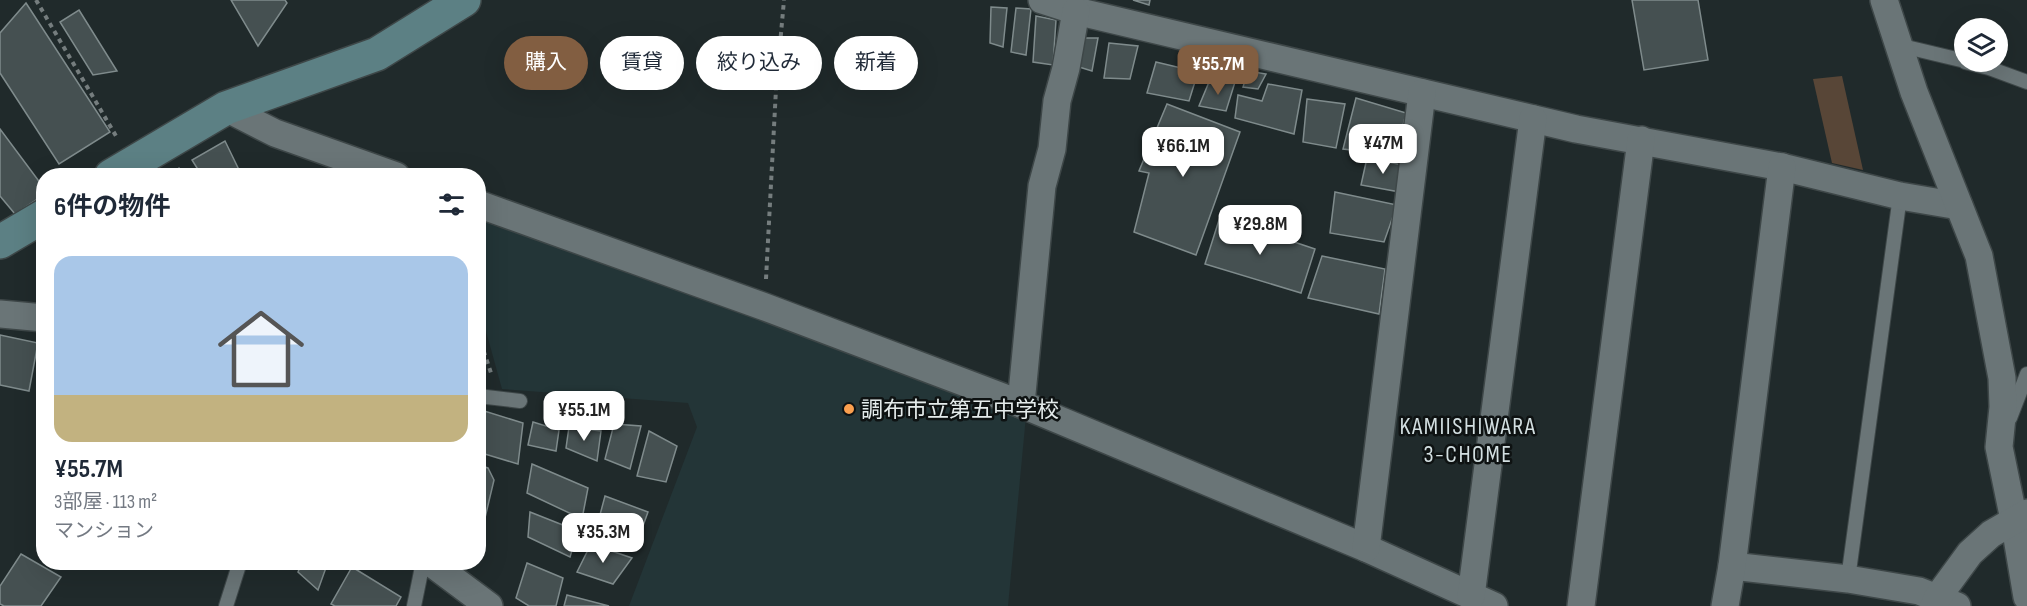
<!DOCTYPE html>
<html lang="ja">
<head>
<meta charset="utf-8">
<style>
	:root { --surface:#fff; --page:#f6f6f7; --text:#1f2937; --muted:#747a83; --accent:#825e41 }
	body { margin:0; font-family:"Sofia Sans Condensed","Noto Sans JP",sans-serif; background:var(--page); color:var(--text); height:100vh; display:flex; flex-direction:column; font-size:22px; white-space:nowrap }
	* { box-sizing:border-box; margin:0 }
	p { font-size:20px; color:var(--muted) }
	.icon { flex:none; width:33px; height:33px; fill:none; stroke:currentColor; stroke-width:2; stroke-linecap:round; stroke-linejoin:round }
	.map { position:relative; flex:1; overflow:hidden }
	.panel { position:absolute; left:36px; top:168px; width:450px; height:402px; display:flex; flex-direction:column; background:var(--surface); border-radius:24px; box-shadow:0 6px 24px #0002 }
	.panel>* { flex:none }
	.guide { position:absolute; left:504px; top:36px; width:570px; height:54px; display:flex; gap:12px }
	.controls { position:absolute; left:1954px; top:18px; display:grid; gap:12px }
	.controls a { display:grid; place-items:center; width:54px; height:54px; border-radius:50%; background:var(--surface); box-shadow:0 6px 24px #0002; font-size:30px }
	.price { position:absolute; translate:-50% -51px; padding:0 14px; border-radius:12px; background:#fff; color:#222; font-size:20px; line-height:39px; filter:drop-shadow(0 2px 3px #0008) }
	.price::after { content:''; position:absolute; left:50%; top:36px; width:18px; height:14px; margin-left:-9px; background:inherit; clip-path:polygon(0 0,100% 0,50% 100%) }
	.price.active { background:var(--accent); color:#fff }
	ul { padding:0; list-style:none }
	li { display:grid; align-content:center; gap:12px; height:318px; padding:0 18px }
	li span { display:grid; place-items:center; height:186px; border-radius:18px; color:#555 }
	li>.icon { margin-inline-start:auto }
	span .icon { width:108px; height:108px; fill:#fffc; stroke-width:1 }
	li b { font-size:26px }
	h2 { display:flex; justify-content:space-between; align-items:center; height:72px; padding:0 18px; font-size:26px }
	.pill { padding:0 21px; border-radius:27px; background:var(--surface); box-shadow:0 6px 24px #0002; font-size:21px; line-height:54px }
	.pill.active { background:var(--accent); color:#fff }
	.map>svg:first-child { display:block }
</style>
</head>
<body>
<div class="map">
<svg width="2027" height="606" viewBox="0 0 2027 606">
	<rect width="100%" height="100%" fill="#202a2b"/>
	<path fill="#233537" d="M478 214 1026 416 1008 606H629L697 427 688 403 502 389 479 306Z"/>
	<path fill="#584637" d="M1842 76 1863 170 1832 163 1813 79Z"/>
	<g fill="#455051" stroke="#7f8b8c" stroke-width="1.5">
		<path d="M231 0H285L287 3 258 46Z"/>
		<path d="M1133 0H1150L1149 5Z"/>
		<path d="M1632 0H1698L1708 60 1644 70Z"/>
		<path d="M26 3 110 132 59 164 0 73V33Z"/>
		<path d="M991 7 1007 8 1003 47 990 43Z"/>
		<path d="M1016 8 1031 9 1026 55 1011 52Z"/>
		<path d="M79 10 117 71 93 75 60 22Z"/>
		<path d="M1036 16 1056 20 1053 65 1033 62Z"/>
		<path d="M1084 38H1098L1092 71 1079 67Z"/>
		<path d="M1109 43 1138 46 1130 79 1104 78Z"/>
		<path d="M1156 62 1198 72 1189 101 1147 93Z"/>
		<path d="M1248 71 1266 74 1258 89 1243 87Z"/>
		<path d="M1209 82H1235L1226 111 1199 106Z"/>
		<path d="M1268 84 1302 90 1294 134 1235 118 1238 95 1262 101Z"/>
		<path d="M1356 98 1406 113 1396 155 1343 149Z"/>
		<path d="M1307 99 1345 104 1336 148 1303 142Z"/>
		<path d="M1167 104 1240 132 1196 255 1134 232 1149 173 1139 171Z"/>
		<path d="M0 129 44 188V195L15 214 0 196Z"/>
		<path d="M225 141 242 176H202L192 160Z"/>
		<path d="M1367 158 1403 165 1400 192 1361 185Z"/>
		<path d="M179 168 183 176H167Z"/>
		<path d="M1335 192 1397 205 1384 242 1330 233Z"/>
		<path d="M1220 217 1315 249 1301 293 1205 264Z"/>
		<path d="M1322 256 1385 269 1379 314 1308 298Z"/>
		<path d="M0 335 38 343 29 391 0 385Z"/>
		<path d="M481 410 523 423 518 464 478 452V418Z"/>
		<path d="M533 422 559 430 556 451 528 445Z"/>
		<path d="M614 424 641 426 630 469 605 459Z"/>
		<path d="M569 427 601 431 597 461 566 448Z"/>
		<path d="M649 431 677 446 666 482 637 476Z"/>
		<path d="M532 464 588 488 582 519 527 493Z"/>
		<path d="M478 465 488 468 494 480 484 522 478 520Z"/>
		<path d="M605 496 648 512 635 548 597 526Z"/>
		<path d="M530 512 578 531 570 557 528 537Z"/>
		<path d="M591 544 632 558 613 584 577 572Z"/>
		<path d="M21 554 61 577 41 606H4L0 604V586Z"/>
		<path d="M302 562H328L318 590 298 572Z"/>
		<path d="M527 563 563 578 556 606H529L516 598Z"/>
		<path d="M352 567 401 597 396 606H335L331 604Z"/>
		<path d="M567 595 609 606H564Z"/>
	</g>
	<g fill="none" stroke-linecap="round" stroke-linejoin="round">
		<defs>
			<g id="lane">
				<path d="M1898 45 1965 61"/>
				<path d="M1965 62 1989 68 2027 82"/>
				<path d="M478 396 520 401"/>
				<path d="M2010 418 2027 374"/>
				<path d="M1848 579 1900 196"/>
				<path d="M226 606 240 562"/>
				<path d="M414 606 423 562"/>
			</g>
			<g id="street">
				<path d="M1042 0 1076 11 1576 129 1782 167 1900 196 1959 206"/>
				<path d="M1884 0 1914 92 1979 256 2002 378 2003 407 1999 447 2014 520 2027 597"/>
				<path d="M226 108 275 133 396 176"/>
				<path d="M478 204 765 307 1021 404 1366 548 1494 606"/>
				<path d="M0 314 44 318"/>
				<path d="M1021 404 1042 186 1052 149 1057 101 1066 68 1076 11"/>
				<path d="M1366 548 1422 93"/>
				<path d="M430 562 489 606"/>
				<path d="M1732 566 1848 579 1919 591 1957 606"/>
				<path d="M1471 596 1533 119"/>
				<path d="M1581 606 1641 140"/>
				<path d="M1725 606 1732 566 1782 167"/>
				<path d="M1934 606 1937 598 1970 553 1991 534 2027 513"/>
			</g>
			<g id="secondary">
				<path d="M111 176 226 108 377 54 464 0"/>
				<path d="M0 242 44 216"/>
			</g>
		</defs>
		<use href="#lane" stroke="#3e4748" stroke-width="16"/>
		<use href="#street" stroke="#3e4748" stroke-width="30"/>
		<use href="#secondary" stroke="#3e4748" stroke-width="36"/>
		<g stroke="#757d7e" stroke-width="4" stroke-dasharray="4.5 4.5" stroke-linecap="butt">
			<path d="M36 0 116 136"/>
			<path d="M766 279 776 89 784 0"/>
			<path d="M478 334 492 376"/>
		</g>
		<use href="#lane" stroke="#6a7577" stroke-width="14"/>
		<use href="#street" stroke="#6a7577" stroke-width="27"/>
		<use href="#secondary" stroke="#5c8084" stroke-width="33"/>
	</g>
	<circle fill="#fa9f4e" stroke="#0e1212" stroke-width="2" cx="849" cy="409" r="6"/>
	<g text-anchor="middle" stroke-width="5" stroke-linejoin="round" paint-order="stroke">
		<g font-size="22" fill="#e4ebeb" stroke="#0e1212" text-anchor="start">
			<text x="861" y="417">調布市立第五中学校</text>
		</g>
		<g font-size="24" letter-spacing="1.5" fill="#d3dfe1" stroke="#0e1212">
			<text x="1468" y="434">KAMIISHIWARA<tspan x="1468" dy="28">3-CHOME</tspan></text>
		</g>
	</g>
</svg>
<div class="controls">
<a><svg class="icon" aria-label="layers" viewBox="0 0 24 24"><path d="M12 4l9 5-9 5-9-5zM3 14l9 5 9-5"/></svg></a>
</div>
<b class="price active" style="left:1218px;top:96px">¥55.7M</b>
<b class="price" style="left:1383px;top:175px">¥47M</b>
<b class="price" style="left:1183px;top:178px">¥66.1M</b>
<b class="price" style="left:1260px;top:256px">¥29.8M</b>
<b class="price" style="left:584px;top:442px">¥55.1M</b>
<b class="price" style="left:603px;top:564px">¥35.3M</b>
<div class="guide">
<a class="pill active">購入</a>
<a class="pill">賃貸</a>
<a class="pill">絞り込み</a>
<a class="pill">新着</a>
</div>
<section class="panel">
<h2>6件の物件<svg class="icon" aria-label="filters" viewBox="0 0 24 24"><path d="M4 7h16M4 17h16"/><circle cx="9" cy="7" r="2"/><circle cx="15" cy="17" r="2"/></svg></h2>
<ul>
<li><span style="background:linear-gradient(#a9c7e8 75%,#c2b280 0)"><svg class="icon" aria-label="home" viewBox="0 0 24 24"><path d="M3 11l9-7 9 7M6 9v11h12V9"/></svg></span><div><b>¥55.7M</b><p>3部屋 · 113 m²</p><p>マンション</p></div></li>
</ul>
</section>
</div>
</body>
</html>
